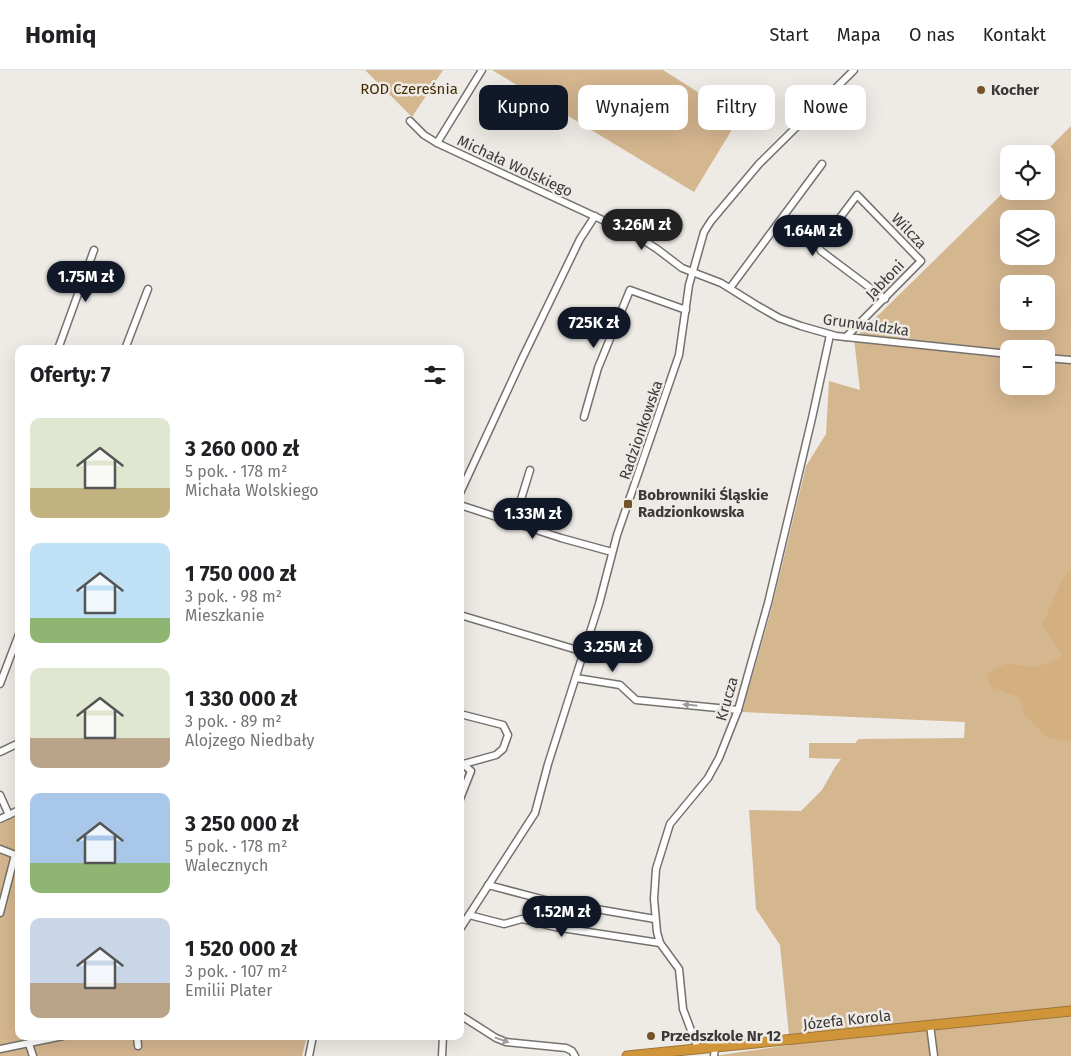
<!DOCTYPE html>
<html lang="pl">
<head>
<meta charset="utf-8">
<style>
	:root { --surface:#fff; --page:#f2f2f2; --text:#202124; --muted:#757577; --line:#e0e0e0; --accent:#111827 }
	body { margin:0; font-family:"Fira Sans",sans-serif; background:var(--page); color:var(--text); height:100vh; display:flex; flex-direction:column; font-size:19px; white-space:nowrap }
	* { box-sizing:border-box; margin:0 }
	p { font-size:16px; color:var(--muted) }
	.icon { flex:none; width:28px; height:28px; fill:none; stroke:currentColor; stroke-width:2; stroke-linecap:round; stroke-linejoin:round }
	.map { position:relative; flex:1; overflow:hidden }
	.side { position:absolute; left:15px; top:275px; width:449px; height:695px; display:flex; flex-direction:column; background:var(--surface); border-radius:10px; box-shadow:0 5px 20px #0002 }
	.side>* { flex:none }
	.guide { position:absolute; left:479px; top:15px; width:475px; height:45px; display:flex; gap:10px }
	.controls { position:absolute; left:1000px; top:75px; display:grid; gap:10px }
	.controls a { display:grid; place-items:center; width:55px; height:55px; border-radius:10px; background:var(--surface); box-shadow:0 5px 20px #0002; font-size:25px }
	.price { position:absolute; translate:-50% -42px; padding:0 11px; border-radius:18px; background:var(--accent); color:#fff; font-size:16px; line-height:32px; filter:drop-shadow(0 1px 2px #0008) }
	.price::after { content:''; position:absolute; left:50%; top:30px; width:15px; height:11px; margin-left:-8px; background:inherit; clip-path:polygon(0 0,100% 0,50% 100%) }
	.price.selected { background:#222; color:#fff }
	ul { padding:0; list-style:none }
	li { display:flex; align-items:center; gap:15px; height:125px; padding:0 15px }
	li span { display:grid; place-items:center; flex:none; width:140px; height:100px; border-radius:10px; color:#555 }
	li>.icon { margin-inline-start:auto }
	span .icon { width:60px; height:60px; fill:#fffc; stroke-width:1 }
	li b { font-size:21px }
	h2 { display:flex; justify-content:space-between; align-items:center; height:60px; padding:0 15px; font-size:21px }
	.chip { padding:0 18px; border-radius:10px; background:var(--surface); box-shadow:0 5px 20px #0002; font-size:18px; line-height:45px }
	.chip.selected { background:var(--accent); color:#fff }
	header { display:flex; align-items:center; gap:30px; box-sizing:border-box; height:70px; padding:0 25px; background:var(--surface); border-bottom:1px solid var(--line) }
	header strong { font-size:24px }
	nav { display:flex; gap:28px; margin-inline-start:auto; font-size:18px }
	.map>svg:first-child { display:block }
</style>
</head>
<body>
<header>
<strong>Homiq</strong>
<nav><a>Start</a><a>Mapa</a><a>O nas</a><a>Kontakt</a></nav>
</header>
<div class="map">
<svg width="1071" height="986" viewBox="0 0 1071 986">
	<rect width="100%" height="100%" fill="#eeeae5"/>
	<g fill="#d4b68f" fill-rule="evenodd">
		<path d="M365 0H443L412 47Z"/>
		<path d="M492 0H663L739 48 694 122Z"/>
		<path d="M1071 56V986H713L790 975 780 875 756 839 749 740 801 741 822 720 835 697 841 689 809 688V673H855L859 669 964 668 965 652 742 642 771 541 806 396 826 364 829 311 860 320 854 269 1009 117V121H1046V84H1043ZM1009 149H1046V186H1009ZM1009 214H1046V251H1009ZM1009 279H1046V316H1009Z"/>
		<path d="M19 745V966H307L302 986H0V754Z"/>
	</g>
	<path fill="#d4b080" d="M1071 500V670L1069 671 1048 668 1025 645 1019 627 991 617 986 605 1006 593C1034 598 1039 600 1063 585L1042 555 1063 508Z"/>
	<g fill="none" stroke-linecap="round" stroke-linejoin="round">
		<defs>
			<g id="minor">
				<path d="M410 51 424 65 437 73 637 166 657 179 682 198 721 213 758 236 779 248 801 256 836 266 1009 284"/>
				<path d="M437 73 482 0"/>
				<path d="M730 218 822 94"/>
				<path d="M846 267 921 191 857 125 821 173 819 177 821 181 885 229"/>
				<path d="M58 279 94 180"/>
				<path d="M125 279 148 219"/>
				<path d="M1046 288 1071 290"/>
				<path d="M584 347 598 298 630 220 686 240"/>
				<path d="M460 423 522 289 580 169 595 146"/>
				<path d="M519 433 560 446"/>
				<path d="M460 435 561 468 612 482"/>
				<path d="M514 452 530 400"/>
				<path d="M460 545 584 582"/>
				<path d="M576 608 620 615 636 630 738 640"/>
				<path d="M0 614 19 564"/>
				<path d="M460 644 503 655 508 665 503 679 496 685 460 695"/>
				<path d="M0 682 19 673"/>
				<path d="M0 725 9 745"/>
				<path d="M460 729 471 701 463 694"/>
				<path d="M0 749 19 740"/>
				<path d="M0 779 18 786"/>
				<path d="M488 815 549 831 655 849"/>
				<path d="M0 843 15 785"/>
				<path d="M469 845 504 854 522 849 555 857 660 873"/>
				<path d="M460 859 535 743 548 694 599 534 617 465 679 285 689 215 704 162 711 151 759 94 854 0"/>
				<path d="M460 945 496 968 506 972 566 978 572 981 575 986"/>
				<path d="M930 955 934 986"/>
				<path d="M137 966 138 976"/>
				<path d="M29 974 33 986"/>
				<path d="M0 979 63 966"/>
				<path d="M698 979 683 939 679 899 660 873 657 862 654 829 656 799 670 754 708 708 719 688 738 640 768 533 812 348 830 265"/>
				<path d="M309 986 313 966"/>
				<path d="M442 986 443 966"/>
				<path d="M714 986 715 977"/>
			</g>
			<path id="highway" d="M627 986 1071 941"/>
		</defs>
		<use href="#minor" stroke="#75716d" stroke-width="9"/>
		<use href="#highway" stroke="#9c7539" stroke-width="11"/>
		<use href="#minor" stroke="#fff" stroke-width="6"/>
		<use href="#highway" stroke="#d09539" stroke-width="9"/>
	</g>
	<defs><path id="oneway-solid" d="M-6-.8H1V-3.2L6.5 0L1 3.2V.8H-6Z" transform="scale(1.25)"/></defs>
	<g fill="#9d9c9c">
		<use href="#oneway-solid" transform="translate(690 635) rotate(-174)"/>
		<use href="#oneway-solid" transform="translate(502 970) rotate(19)"/>
	</g>
	<g fill="#725428" stroke="#eeeae5" stroke-width="2">
		<circle cx="981" cy="20" r="5"/>
		<rect x="623" y="429" width="10" height="10" rx="2.5"/>
		<circle cx="651" cy="966" r="5"/>
	</g>
	<g text-anchor="middle" stroke-width="5" stroke-linejoin="round" paint-order="stroke">
		<g font-size="15" fill="#452d04" stroke="#eeeae5">
			<text x="409" y="24">ROD Czereśnia</text>
		</g>
		<g font-size="15" font-weight="bold" fill="#3b3a38" stroke="#eeeae5" text-anchor="start">
			<text x="991" y="25">Kocher</text>
			<text x="638" y="430">Bobrowniki Śląskie<tspan x="638" dy="17">Radzionkowska</tspan></text>
			<text x="661" y="971">Przedszkole Nr 12</text>
		</g>
		<g font-size="15" fill="#3b3a38" stroke="#eeeae5">
			<text transform="translate(515 96) rotate(25)" y="5">Michała Wolskiego</text>
			<text transform="translate(909 161) rotate(46)" y="5">Wilcza</text>
			<text transform="translate(885 210) rotate(-46)" y="5">Jabłoni</text>
			<text transform="translate(866 255) rotate(8)" y="5">Grunwaldzka</text>
			<text transform="translate(641 360) rotate(-71)" y="5">Radzionkowska</text>
			<text transform="translate(727 629) rotate(-74)" y="5">Krucza</text>
			<text transform="translate(847 950) rotate(-6)" y="5">Józefa Korola</text>
		</g>
	</g>
</svg>
<div class="controls">
<a><svg class="icon" aria-label="locate" viewBox="0 0 24 24"><circle cx="12" cy="12" r="6"/><path d="M12 2v4M12 18v4M2 12h4M18 12h4"/></svg></a>
<a><svg class="icon" aria-label="layers" viewBox="0 0 24 24"><path d="M12 4l9 5-9 5-9-5zM3 14l9 5 9-5"/></svg></a>
<a>+</a>
<a>−</a>
</div>
<b class="price selected" style="left:642px;top:181px">3.26M zł</b>
<b class="price" style="left:813px;top:187px">1.64M zł</b>
<b class="price" style="left:86px;top:233px">1.75M zł</b>
<b class="price" style="left:594px;top:279px">725K zł</b>
<b class="price" style="left:533px;top:470px">1.33M zł</b>
<b class="price" style="left:613px;top:603px">3.25M zł</b>
<b class="price" style="left:562px;top:868px">1.52M zł</b>
<div class="guide">
<a class="chip selected">Kupno</a>
<a class="chip">Wynajem</a>
<a class="chip">Filtry</a>
<a class="chip">Nowe</a>
</div>
<section class="side">
<h2>Oferty: 7<svg class="icon" aria-label="filters" viewBox="0 0 24 24"><path d="M4 7h16M4 17h16"/><circle cx="9" cy="7" r="2"/><circle cx="15" cy="17" r="2"/></svg></h2>
<ul>
<li><span style="background:linear-gradient(#dfe7d0 70%,#c2b280 0)"><svg class="icon" aria-label="home" viewBox="0 0 24 24"><path d="M3 11l9-7 9 7M6 9v11h12V9"/></svg></span><div><b>3 260 000 zł</b><p>5 pok. · 178 m²</p><p>Michała Wolskiego</p></div></li>
<li><span style="background:linear-gradient(#bfe0f5 75%,#8fb573 0)"><svg class="icon" aria-label="home" viewBox="0 0 24 24"><path d="M3 11l9-7 9 7M6 9v11h12V9"/></svg></span><div><b>1 750 000 zł</b><p>3 pok. · 98 m²</p><p>Mieszkanie</p></div></li>
<li><span style="background:linear-gradient(#dfe7d0 70%,#b9a48a 0)"><svg class="icon" aria-label="home" viewBox="0 0 24 24"><path d="M3 11l9-7 9 7M6 9v11h12V9"/></svg></span><div><b>1 330 000 zł</b><p>3 pok. · 89 m²</p><p>Alojzego Niedbały</p></div></li>
<li><span style="background:linear-gradient(#a9c7e8 70%,#8fb573 0)"><svg class="icon" aria-label="home" viewBox="0 0 24 24"><path d="M3 11l9-7 9 7M6 9v11h12V9"/></svg></span><div><b>3 250 000 zł</b><p>5 pok. · 178 m²</p><p>Walecznych</p></div></li>
<li><span style="background:linear-gradient(#c9d6e8 65%,#b9a48a 0)"><svg class="icon" aria-label="home" viewBox="0 0 24 24"><path d="M3 11l9-7 9 7M6 9v11h12V9"/></svg></span><div><b>1 520 000 zł</b><p>3 pok. · 107 m²</p><p>Emilii Plater</p></div></li>
</ul>
</section>
</div>
</body>
</html>
